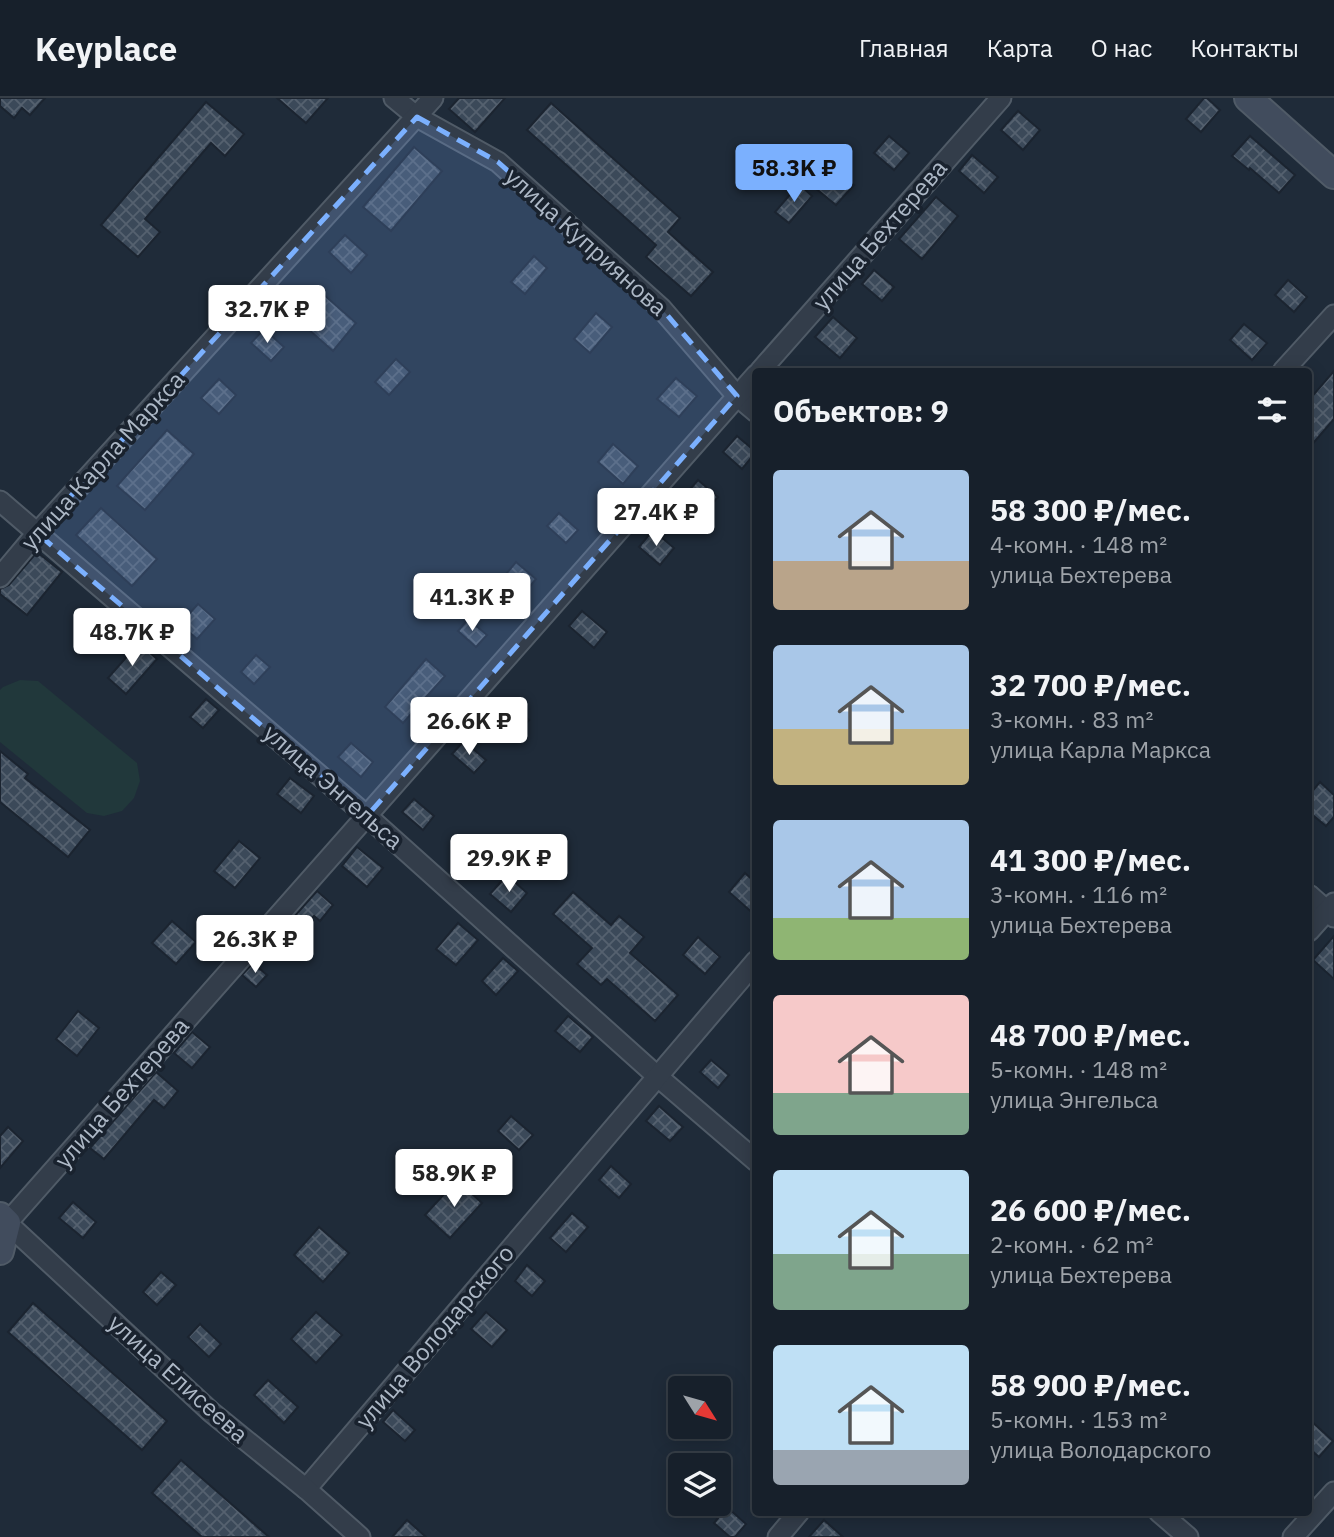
<!DOCTYPE html>
<html lang="ru">
<head>
<meta charset="utf-8">
<style>
	:root { --surface:#17202b; --page:#242d37; --text:#f1f3f6; --muted:#9ea3a9; --line:#363e47; --accent:#7bb0fe }
	body { margin:0; font-family:"IBM Plex Sans",sans-serif; background:var(--page); color:var(--text); height:100vh; display:flex; flex-direction:column; font-size:26px; white-space:nowrap }
	* { box-sizing:border-box; margin:0 }
	p { font-size:23px; color:var(--muted) }
	.icon { flex:none; width:38px; height:38px; fill:none; stroke:currentColor; stroke-width:2; stroke-linecap:round; stroke-linejoin:round }
	.map { position:relative; flex:1; overflow:hidden }
	.panel { position:absolute; left:752px; top:270px; width:560px; height:1148px; display:flex; flex-direction:column; background:var(--surface); border-radius:7px; box-shadow:0 4px 18px #0003,0 0 0 2px var(--line) }
	.panel>* { flex:none }
	.needle { width:46px; rotate:127deg }
	.fabs { position:absolute; left:668px; top:1278px; display:grid; gap:14px }
	.fabs a { display:grid; place-items:center; width:63px; height:63px; border-radius:7px; background:var(--surface); box-shadow:0 4px 18px #0003,0 0 0 2px var(--line); font-size:35px }
	.price { position:absolute; translate:-50% -60px; padding:0 16px; border-radius:7px; background:#fff; color:#222; font-size:23px; line-height:46px; filter:drop-shadow(0 2px 4px #0008) }
	.price::after { content:''; position:absolute; left:50%; top:42px; width:21px; height:16px; margin-left:-10px; background:inherit; clip-path:polygon(0 0,100% 0,50% 100%) }
	.price.active { background:var(--accent); color:#111 }
	ul { padding:0; list-style:none }
	li { display:flex; align-items:center; gap:21px; height:175px; padding:0 21px }
	li span { display:grid; place-items:center; flex:none; width:196px; height:140px; border-radius:7px; color:#555 }
	li>.icon { margin-inline-start:auto }
	span .icon { width:84px; height:84px; fill:#fffc; stroke-width:1 }
	li b { font-size:30px }
	h2 { display:flex; justify-content:space-between; align-items:center; height:84px; padding:0 21px; font-size:30px }
	header { display:flex; align-items:center; gap:42px; box-sizing:border-box; height:98px; padding:0 35px; background:var(--surface); border-bottom:2px solid var(--line) }
	header strong { font-size:33px }
	nav { display:flex; gap:38px; margin-inline-start:auto; font-size:24px }
	.map>svg:first-child { display:block }
</style>
</head>
<body>
<header>
<strong>Keyplace</strong>
<nav><a>Главная</a><a>Карта</a><a>О нас</a><a>Контакты</a></nav>
</header>
<div class="map">
<svg width="1334" height="1439" viewBox="0 0 1334 1439">
	<defs>
		<pattern id="building-cross-hatch" width="8" height="8" patternUnits="userSpaceOnUse" patternTransform="scale(1.75)"><rect width="8" height="8" fill="#3b4959"/><path d="M0 0l8 8M0 8l8-8" fill="none" stroke="#55616f"/></pattern>
	</defs>
	<rect width="100%" height="100%" fill="#1f2b39"/>
	<path fill="#21383b" d="M20 582 38 583 137 665 140 683 134 700 122 713 104 718 87 715 0 644V592L3 589Z"/>
	<g fill="url(#building-cross-hatch)" stroke="#1b2430" stroke-width="2">
		<path d="M0 0H45L30 17 22 10 14 20 0 8Z"/>
		<path d="M277 0H328L306 25Z"/>
		<path d="M459 0H505L475 34 449 11Z"/>
		<path d="M1204 0H1207L1220 12 1201 34 1186 21Z"/>
		<path d="M206 4 244 36 225 58 211 45 145 121 160 134 138 159 101 127Z"/>
		<path d="M551 5 680 120 668 134 713 174 691 198 646 159 656 147 527 32Z"/>
		<path d="M1018 13 1040 32 1023 52 1001 32Z"/>
		<path d="M889 38 909 55 894 72 874 55Z"/>
		<path d="M1250 38 1295 77 1279 95 1250 70 1249 72 1232 58Z"/>
		<path d="M414 49 442 73 391 133 363 109Z"/>
		<path d="M972 57 998 79 984 95 959 73Z"/>
		<path d="M832 68 854 87 836 107 814 89Z"/>
		<path d="M799 86 812 98 789 125 775 114Z"/>
		<path d="M936 99 958 118 922 161 899 141Z"/>
		<path d="M345 137 367 157 351 175 329 154Z"/>
		<path d="M534 158 547 170 525 196 511 184Z"/>
		<path d="M874 172 894 189 882 203 862 186Z"/>
		<path d="M1288 182 1307 199 1294 214 1275 197Z"/>
		<path d="M322 195 356 225 333 253 299 223Z"/>
		<path d="M596 215 612 229 590 255 574 241Z"/>
		<path d="M833 219 857 240 840 260 815 239Z"/>
		<path d="M1244 226 1267 245 1252 262 1230 242Z"/>
		<path d="M264 231 284 249 271 263 251 245Z"/>
		<path d="M396 261 410 274 389 297 375 284Z"/>
		<path d="M1334 273V321L1309 350V302Z"/>
		<path d="M676 280 697 298 679 319 657 301Z"/>
		<path d="M219 281 236 297 219 316 201 300Z"/>
		<path d="M167 332 194 356 145 412 117 388Z"/>
		<path d="M737 338 756 354 742 371 723 354Z"/>
		<path d="M613 346 638 368 623 386 598 364Z"/>
		<path d="M698 382 718 399 706 413 686 396Z"/>
		<path d="M101 410 157 461 132 488 76 437Z"/>
		<path d="M559 415 578 432 566 445 547 428Z"/>
		<path d="M653 432 674 450 660 467 639 449Z"/>
		<path d="M37 454 62 474 27 517 0 496V491L9 487Z"/>
		<path d="M516 464 536 481 522 498 502 481Z"/>
		<path d="M198 506 215 521 197 541 180 526Z"/>
		<path d="M582 513 607 534 594 550 569 528Z"/>
		<path d="M468 521 487 537 476 549 458 533Z"/>
		<path d="M139 545 157 561 126 596 108 580Z"/>
		<path d="M256 557 270 569 254 586 241 574Z"/>
		<path d="M426 561 445 578 403 625 385 609Z"/>
		<path d="M206 601 219 612 203 630 190 619Z"/>
		<path d="M504 601 529 622 513 641 488 619Z"/>
		<path d="M464 643 486 662 474 675 452 656Z"/>
		<path d="M351 645 373 664 361 679 338 659Z"/>
		<path d="M0 653 28 676 25 680 90 732 68 759 0 704Z"/>
		<path d="M290 680 314 698 301 715 277 696Z"/>
		<path d="M1320 684 1334 697V719L1326 728 1309 714V697Z"/>
		<path d="M414 701 434 718 423 732 402 714Z"/>
		<path d="M239 743 260 760 235 790 214 773Z"/>
		<path d="M357 749 383 770 367 789 342 768Z"/>
		<path d="M745 775 756 785V818L729 794Z"/>
		<path d="M507 777 527 795 511 814 490 796Z"/>
		<path d="M317 793 333 807 320 823 314 818 287 849 276 839Z"/>
		<path d="M573 794 611 827 619 818 644 839 630 855 678 897 655 923 607 881 601 887 577 866 592 850 553 816Z"/>
		<path d="M172 823 196 844 176 866 152 845Z"/>
		<path d="M458 825 478 842 456 867 436 851Z"/>
		<path d="M1334 838V881L1313 862Z"/>
		<path d="M698 839 720 859 705 876 683 857Z"/>
		<path d="M503 860 518 873 496 897 482 883Z"/>
		<path d="M253 865 267 877 256 889 242 877Z"/>
		<path d="M78 913 99 930 77 958 56 941Z"/>
		<path d="M568 918 593 939 580 954 555 933Z"/>
		<path d="M192 934 210 949 192 970 174 955Z"/>
		<path d="M711 962 729 977 718 990 700 974Z"/>
		<path d="M156 974 178 993 164 1010 154 1002 104 1061 90 1050Z"/>
		<path d="M659 1008 683 1029 670 1043 646 1023Z"/>
		<path d="M511 1018 533 1037 519 1052 498 1033Z"/>
		<path d="M8 1029 23 1043 0 1070V1038Z"/>
		<path d="M611 1068 631 1086 619 1100 599 1082Z"/>
		<path d="M457 1082 482 1105 450 1140 425 1117Z"/>
		<path d="M73 1104 96 1124 83 1140 59 1120Z"/>
		<path d="M572 1115 588 1129 566 1154 550 1140Z"/>
		<path d="M319 1129 349 1155 323 1184 294 1157Z"/>
		<path d="M527 1167 545 1183 532 1198 515 1183Z"/>
		<path d="M161 1174 176 1187 157 1207 143 1194Z"/>
		<path d="M33 1205 167 1323 142 1352 8 1234Z"/>
		<path d="M316 1214 342 1237 316 1265 291 1241Z"/>
		<path d="M486 1214 507 1232 492 1249 471 1231Z"/>
		<path d="M200 1226 221 1246 209 1259 188 1239Z"/>
		<path d="M268 1282 298 1309 284 1325 254 1297Z"/>
		<path d="M393 1312 415 1332 405 1343 383 1324Z"/>
		<path d="M1309 1321 1333 1343 1319 1359 1309 1350Z"/>
		<path d="M181 1362 269 1439H202L152 1395Z"/>
		<path d="M727 1409 746 1426 735 1439H730L714 1425Z"/>
		<path d="M407 1422 426 1439H392Z"/>
		<path d="M824 1422 843 1439H809Z"/>
	</g>
	<g fill="none" stroke-linecap="round" stroke-linejoin="round">
		<defs>
			<g id="street">
				<path d="M394 0 417 19 498 64 661 210 737 298 756 314"/>
				<path d="M760 273 1001 0"/>
				<path d="M1283 273 1334 217"/>
				<path d="M0 403 367 718 657 978 756 1063"/>
				<path d="M0 479 37 435 433 0"/>
				<path d="M1309 797 1334 819"/>
				<path d="M1309 833 1334 805"/>
				<path d="M306 1391 756 863"/>
				<path d="M1159 1414 1188 1439"/>
				<path d="M360 1439 306 1391 211 1314 7 1125 756 277"/>
				<path d="M778 1439 799 1414"/>
				<path d="M1293 1439 1334 1394"/>
			</g>
			<g id="secondary">
				<path d="M1248 0 1334 77"/>
				<path d="M0 1118 7 1125 0 1153"/>
			</g>
		</defs>
		<use href="#street" stroke="#505b67" stroke-width="23"/>
		<use href="#secondary" stroke="#505b67" stroke-width="30"/>
		<use href="#street" stroke="#333d4a" stroke-width="19"/>
		<use href="#secondary" stroke="#414c5d" stroke-width="26"/>
	</g>
	<path fill="#7bb0fe" fill-opacity="0.2" stroke="#7bb0fe" stroke-width="5" stroke-dasharray="14 9" stroke-linejoin="round" d="M417 19 498 64 661 210 737 298 367 718 37 435Z"/>
	<g text-anchor="middle" stroke-width="7" stroke-linejoin="round" paint-order="stroke">
		<g font-size="24" fill="#adb8c6" stroke="#19222e">
			<text transform="translate(880 137) rotate(-49)" y="8">улица Бехтерева</text>
			<text transform="translate(586 144) rotate(42)" y="8">улица Куприянова</text>
			<text transform="translate(103 363) rotate(-48)" y="8">улица Карла Маркса</text>
			<text transform="translate(333 689) rotate(41)" y="8">улица Энгельса</text>
			<text transform="translate(122 995) rotate(-49)" y="8">улица Бехтерева</text>
			<text transform="translate(435 1239) rotate(-50)" y="8">улица Володарского</text>
			<text transform="translate(178 1281) rotate(42)" y="8">улица Елисеева</text>
		</g>
	</g>
</svg>
<div class="fabs">
<a><svg class="needle" viewBox="-14 -14 28 28"><path d="M0-13l5 13h-10z" fill="#e53935"/><path d="M0 13l5-13h-10z" fill="#9ea3a9"/></svg></a>
<a><svg class="icon" aria-label="layers" viewBox="0 0 24 24"><path d="M12 4l9 5-9 5-9-5zM3 14l9 5 9-5"/></svg></a>
</div>
<b class="price active" style="left:794px;top:106px">58.3K ₽</b>
<b class="price" style="left:267px;top:247px">32.7K ₽</b>
<b class="price" style="left:656px;top:450px">27.4K ₽</b>
<b class="price" style="left:472px;top:535px">41.3K ₽</b>
<b class="price" style="left:132px;top:570px">48.7K ₽</b>
<b class="price" style="left:469px;top:659px">26.6K ₽</b>
<b class="price" style="left:509px;top:796px">29.9K ₽</b>
<b class="price" style="left:255px;top:877px">26.3K ₽</b>
<b class="price" style="left:454px;top:1111px">58.9K ₽</b>
<section class="panel">
<h2>Объектов: 9<svg class="icon" aria-label="filters" viewBox="0 0 24 24"><path d="M4 7h16M4 17h16"/><circle cx="9" cy="7" r="2"/><circle cx="15" cy="17" r="2"/></svg></h2>
<ul>
<li><span style="background:linear-gradient(#a9c7e8 65%,#b9a48a 0)"><svg class="icon" aria-label="home" viewBox="0 0 24 24"><path d="M3 11l9-7 9 7M6 9v11h12V9"/></svg></span><div><b>58 300 ₽/мес.</b><p>4-комн. · 148 m²</p><p>улица Бехтерева</p></div></li>
<li><span style="background:linear-gradient(#a9c7e8 60%,#c2b280 0)"><svg class="icon" aria-label="home" viewBox="0 0 24 24"><path d="M3 11l9-7 9 7M6 9v11h12V9"/></svg></span><div><b>32 700 ₽/мес.</b><p>3-комн. · 83 m²</p><p>улица Карла Маркса</p></div></li>
<li><span style="background:linear-gradient(#a9c7e8 70%,#8fb573 0)"><svg class="icon" aria-label="home" viewBox="0 0 24 24"><path d="M3 11l9-7 9 7M6 9v11h12V9"/></svg></span><div><b>41 300 ₽/мес.</b><p>3-комн. · 116 m²</p><p>улица Бехтерева</p></div></li>
<li><span style="background:linear-gradient(#f6c9c9 70%,#7fa58c 0)"><svg class="icon" aria-label="home" viewBox="0 0 24 24"><path d="M3 11l9-7 9 7M6 9v11h12V9"/></svg></span><div><b>48 700 ₽/мес.</b><p>5-комн. · 148 m²</p><p>улица Энгельса</p></div></li>
<li><span style="background:linear-gradient(#bfe0f5 60%,#7fa58c 0)"><svg class="icon" aria-label="home" viewBox="0 0 24 24"><path d="M3 11l9-7 9 7M6 9v11h12V9"/></svg></span><div><b>26 600 ₽/мес.</b><p>2-комн. · 62 m²</p><p>улица Бехтерева</p></div></li>
<li><span style="background:linear-gradient(#bfe0f5 75%,#9aa5b1 0)"><svg class="icon" aria-label="home" viewBox="0 0 24 24"><path d="M3 11l9-7 9 7M6 9v11h12V9"/></svg></span><div><b>58 900 ₽/мес.</b><p>5-комн. · 153 m²</p><p>улица Володарского</p></div></li>
</ul>
</section>
</div>
</body>
</html>
